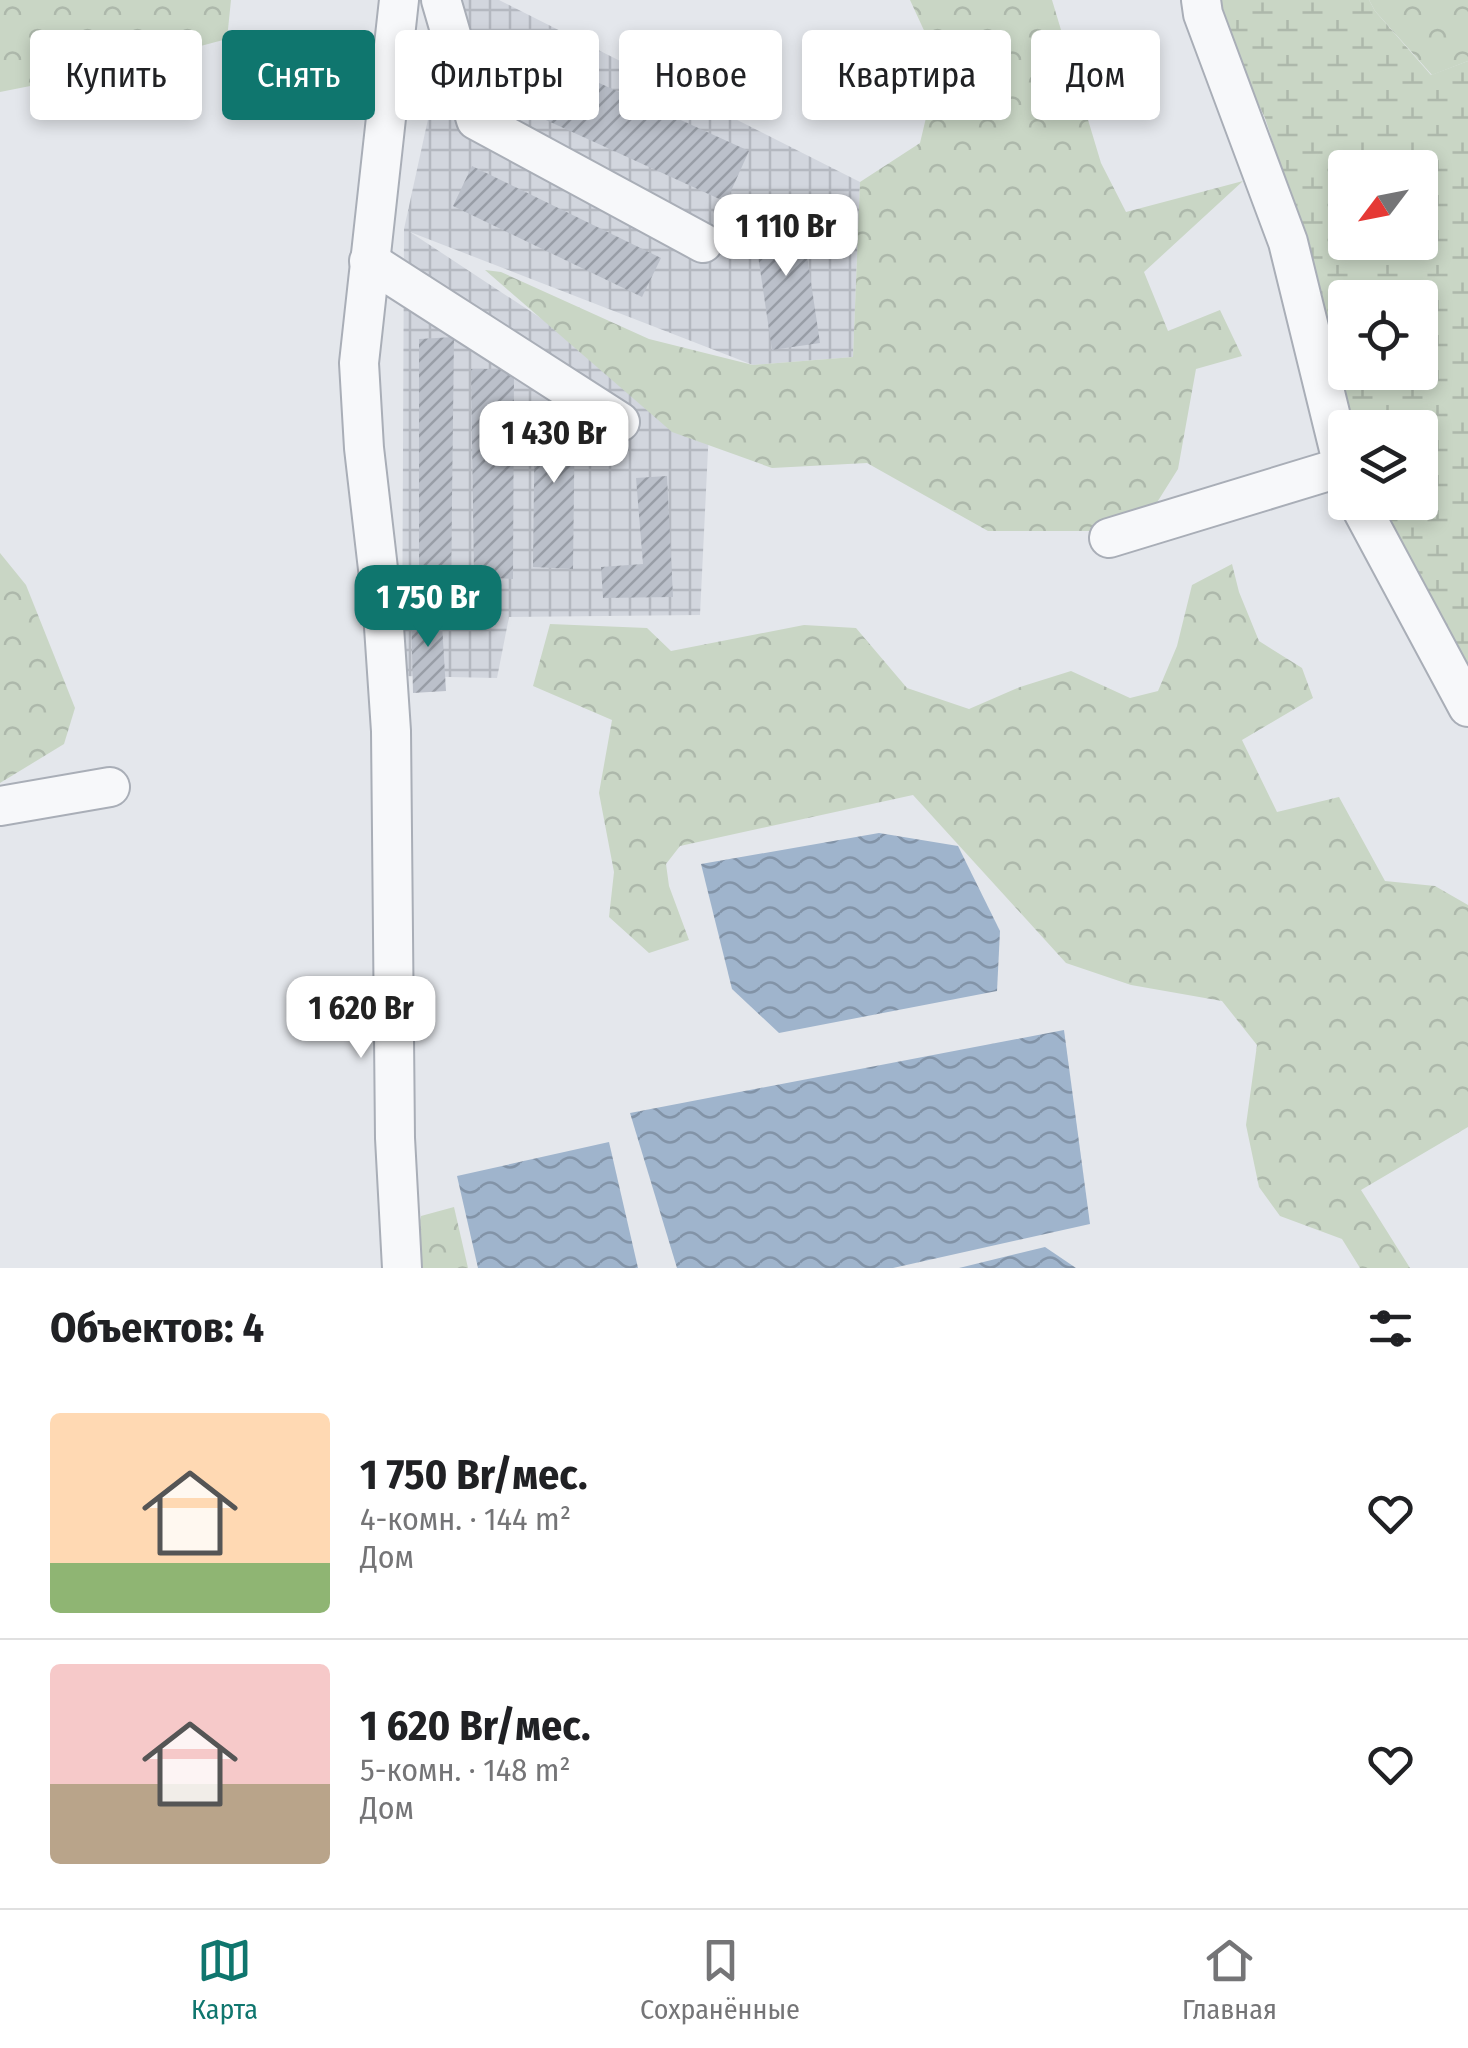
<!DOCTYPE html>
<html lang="ru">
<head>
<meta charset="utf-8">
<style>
	:root { --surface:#fff; --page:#f2f2f2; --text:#202124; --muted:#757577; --line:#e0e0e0; --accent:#0f766e }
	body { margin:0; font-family:"Fira Sans Condensed",sans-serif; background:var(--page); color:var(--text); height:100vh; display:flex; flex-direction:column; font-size:38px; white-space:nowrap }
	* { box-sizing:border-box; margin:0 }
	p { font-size:32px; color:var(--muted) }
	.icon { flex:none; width:55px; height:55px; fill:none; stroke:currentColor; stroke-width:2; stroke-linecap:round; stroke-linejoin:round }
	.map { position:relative; height:1268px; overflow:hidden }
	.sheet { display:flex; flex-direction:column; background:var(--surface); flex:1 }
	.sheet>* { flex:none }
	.guide { position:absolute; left:30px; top:30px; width:1410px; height:90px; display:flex; gap:20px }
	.needle { width:65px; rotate:238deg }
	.controls { position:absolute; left:1328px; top:150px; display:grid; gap:20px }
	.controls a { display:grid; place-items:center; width:110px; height:110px; border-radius:10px; background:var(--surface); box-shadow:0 5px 15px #0003; font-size:50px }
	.price { position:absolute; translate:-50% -85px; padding:0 22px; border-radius:20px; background:#fff; color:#222; font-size:32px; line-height:65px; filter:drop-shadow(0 2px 5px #0008) }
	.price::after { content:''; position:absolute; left:50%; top:60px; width:30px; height:22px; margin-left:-15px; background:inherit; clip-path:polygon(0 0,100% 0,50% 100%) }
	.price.active { background:var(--accent); color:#fff }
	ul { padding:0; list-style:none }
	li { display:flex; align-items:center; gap:30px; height:250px; padding:0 50px }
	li+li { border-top:2px solid var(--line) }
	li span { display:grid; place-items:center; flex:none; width:280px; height:200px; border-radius:10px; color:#555 }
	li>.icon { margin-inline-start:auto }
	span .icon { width:120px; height:120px; fill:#fffc; stroke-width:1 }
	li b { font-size:42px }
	h2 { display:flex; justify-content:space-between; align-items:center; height:120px; padding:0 50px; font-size:42px }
	.pill { padding:0 35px; border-radius:10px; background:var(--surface); box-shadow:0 5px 15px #0003; font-size:35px; line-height:90px }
	.pill.active { background:var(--accent); color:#fff }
	.tabs { display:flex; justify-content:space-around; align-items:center; height:140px; border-top:2px solid var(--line); background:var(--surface); font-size:28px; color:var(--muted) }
	.tabs a { display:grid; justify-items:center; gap:5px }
	.tabs .active { color:var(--accent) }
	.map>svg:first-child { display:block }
</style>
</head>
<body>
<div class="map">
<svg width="1468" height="1268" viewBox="0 0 1468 1268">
	<defs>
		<pattern id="industrial-grid" width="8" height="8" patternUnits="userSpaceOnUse" patternTransform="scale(2.5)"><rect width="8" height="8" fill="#d2d6de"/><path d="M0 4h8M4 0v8" fill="none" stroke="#b4b8c0"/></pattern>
		<pattern id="forest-crowns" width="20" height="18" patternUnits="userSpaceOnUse" patternTransform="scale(2.5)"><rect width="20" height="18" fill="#c9d6c5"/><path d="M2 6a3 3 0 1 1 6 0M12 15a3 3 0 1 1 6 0" fill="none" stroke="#adb8ab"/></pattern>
		<pattern id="wetland-marsh" width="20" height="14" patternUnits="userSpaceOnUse" patternTransform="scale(2.5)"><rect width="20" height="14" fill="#c9d6c5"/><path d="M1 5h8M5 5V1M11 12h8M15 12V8" fill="none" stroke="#adb8ab"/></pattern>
		<pattern id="water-waves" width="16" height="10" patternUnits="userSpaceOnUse" patternTransform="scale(2.5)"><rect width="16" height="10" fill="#9fb4cc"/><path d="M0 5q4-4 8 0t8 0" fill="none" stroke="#8293a7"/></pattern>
		<pattern id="building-hatch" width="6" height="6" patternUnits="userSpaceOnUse" patternTransform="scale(2.5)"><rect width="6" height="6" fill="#bbc0ca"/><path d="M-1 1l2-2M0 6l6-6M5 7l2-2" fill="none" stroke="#989da6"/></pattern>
	</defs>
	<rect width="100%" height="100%" fill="#e4e7ec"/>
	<path fill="url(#industrial-grid)" d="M454 0H499L860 182 853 357 753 365 410 232 709 429 700 615 509 617 497 678 402 676 404 229Z"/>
	<g fill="url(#forest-crowns)">
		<path d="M0 0H231L227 39 106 71 0 92Z"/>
		<path d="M910 0H1052L1101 163 1126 212 1243 181 1144 272 1168 331 1220 310 1242 356 1196 369 1178 469 1151 512 1096 531H988L867 463 772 468 672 432 485 270 501 272 649 339 753 365 853 357 860 182 920 143 939 63Z"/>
		<path d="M1369 0H1468V61L1432 75 1375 11Z"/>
		<path d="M0 553 26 585 75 708 64 744 0 783Z"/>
		<path d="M1232 564 1239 592 1259 641 1302 668 1313 698 1242 740 1277 812 1339 797 1385 881 1435 886 1468 905V1127L1361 1190 1410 1268H1360L1342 1239 1280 1216 1259 1187 1246 1125 1257 1045 1222 1001 1131 985 1066 963 913 795 680 846 666 864 669 886 689 940 649 953 609 917 614 872 599 793 612 720 533 686 550 624 647 628 671 651 804 625 856 628 907 688 969 709 1020 687 1071 671 1130 698 1158 691 1177 646 1192 585Z"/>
		<path d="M454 1207 468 1268H410L421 1216Z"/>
	</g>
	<path fill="url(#wetland-marsh)" fill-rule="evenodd" d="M1216 0H1369L1375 11 1431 75 1468 61V672L1374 503 1420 502V428L1347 427 1304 236 1265 118 1222 27ZM1345 168H1420V242H1345ZM1345 298H1420V372H1345Z"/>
	<g fill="url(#water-waves)">
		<path d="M879 833 958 846 1000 931 997 991 779 1033 732 989 701 864Z"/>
		<path d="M1064 1030 1090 1224 893 1268H677L630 1113Z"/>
		<path d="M609 1142 638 1268H478L457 1176Z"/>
		<path d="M1045 1247 1076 1268H959Z"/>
	</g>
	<g fill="url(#building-hatch)">
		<path d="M511 43 749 151 726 202 489 94Z"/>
		<path d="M472 166 661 258 642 297 453 206Z"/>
		<path d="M800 208 820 343 772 350 752 215Z"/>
		<path d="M454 337 451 583H419V339Z"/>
		<path d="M471 369H514L513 579 474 577Z"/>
		<path d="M535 402 575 406 573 569 533 567Z"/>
		<path d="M667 476 673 597 603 598 601 567 643 564 636 478Z"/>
		<path d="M441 607 446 691 413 693 411 608Z"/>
	</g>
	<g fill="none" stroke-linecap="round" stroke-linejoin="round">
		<defs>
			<g id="minor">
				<path d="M399 0 359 363 364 448 383 612 391 731 395 1138 402 1268"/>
				<path d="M441 0 476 120 703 243"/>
				<path d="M1201 0 1203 14 1288 242 1345 474"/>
				<path d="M369 261 620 422"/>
				<path d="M1358 502 1468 707"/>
				<path d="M1109 538 1342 467"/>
				<path d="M0 806 110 787"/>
			</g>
		</defs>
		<use href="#minor" stroke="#a9aeb7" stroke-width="42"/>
		<use href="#minor" stroke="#f7f8fa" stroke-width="38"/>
	</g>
</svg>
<div class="controls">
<a><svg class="needle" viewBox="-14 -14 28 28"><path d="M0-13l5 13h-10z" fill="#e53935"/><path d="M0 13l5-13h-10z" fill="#757577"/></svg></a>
<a><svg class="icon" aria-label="locate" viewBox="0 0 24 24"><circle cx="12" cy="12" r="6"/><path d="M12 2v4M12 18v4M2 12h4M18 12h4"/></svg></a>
<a><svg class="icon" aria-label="layers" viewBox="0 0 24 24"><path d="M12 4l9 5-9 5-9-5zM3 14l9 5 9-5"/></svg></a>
</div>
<b class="price" style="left:786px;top:279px">1 110 Br</b>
<b class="price" style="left:554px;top:486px">1 430 Br</b>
<b class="price active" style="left:428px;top:650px">1 750 Br</b>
<b class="price" style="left:361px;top:1061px">1 620 Br</b>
<div class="guide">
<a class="pill">Купить</a>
<a class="pill active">Снять</a>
<a class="pill">Фильтры</a>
<a class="pill">Новое</a>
<a class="pill">Квартира</a>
<a class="pill">Дом</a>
</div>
</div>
<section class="sheet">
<h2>Объектов: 4<svg class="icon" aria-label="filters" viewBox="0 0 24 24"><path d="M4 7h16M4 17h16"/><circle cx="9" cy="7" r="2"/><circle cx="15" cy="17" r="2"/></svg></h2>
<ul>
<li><span style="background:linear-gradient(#ffd9b3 75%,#8fb573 0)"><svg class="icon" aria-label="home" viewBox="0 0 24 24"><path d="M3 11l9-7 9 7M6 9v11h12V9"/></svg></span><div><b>1 750 Br/мес.</b><p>4-комн. · 144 m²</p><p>Дом</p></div><svg class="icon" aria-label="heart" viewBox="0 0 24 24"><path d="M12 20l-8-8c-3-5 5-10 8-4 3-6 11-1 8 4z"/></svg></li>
<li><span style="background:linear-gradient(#f6c9c9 60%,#b9a48a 0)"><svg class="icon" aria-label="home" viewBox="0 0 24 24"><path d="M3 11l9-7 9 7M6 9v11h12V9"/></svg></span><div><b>1 620 Br/мес.</b><p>5-комн. · 148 m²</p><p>Дом</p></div><svg class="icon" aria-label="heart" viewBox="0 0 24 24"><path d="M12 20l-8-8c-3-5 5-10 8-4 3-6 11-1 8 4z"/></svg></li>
</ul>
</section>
<nav class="tabs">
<a class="active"><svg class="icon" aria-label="map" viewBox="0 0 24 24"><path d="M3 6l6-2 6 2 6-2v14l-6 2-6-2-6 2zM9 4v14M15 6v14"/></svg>Карта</a>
<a><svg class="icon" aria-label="saved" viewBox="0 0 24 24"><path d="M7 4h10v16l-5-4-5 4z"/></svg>Сохранённые</a>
<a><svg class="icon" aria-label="home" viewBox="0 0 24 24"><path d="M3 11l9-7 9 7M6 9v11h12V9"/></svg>Главная</a>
</nav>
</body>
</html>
